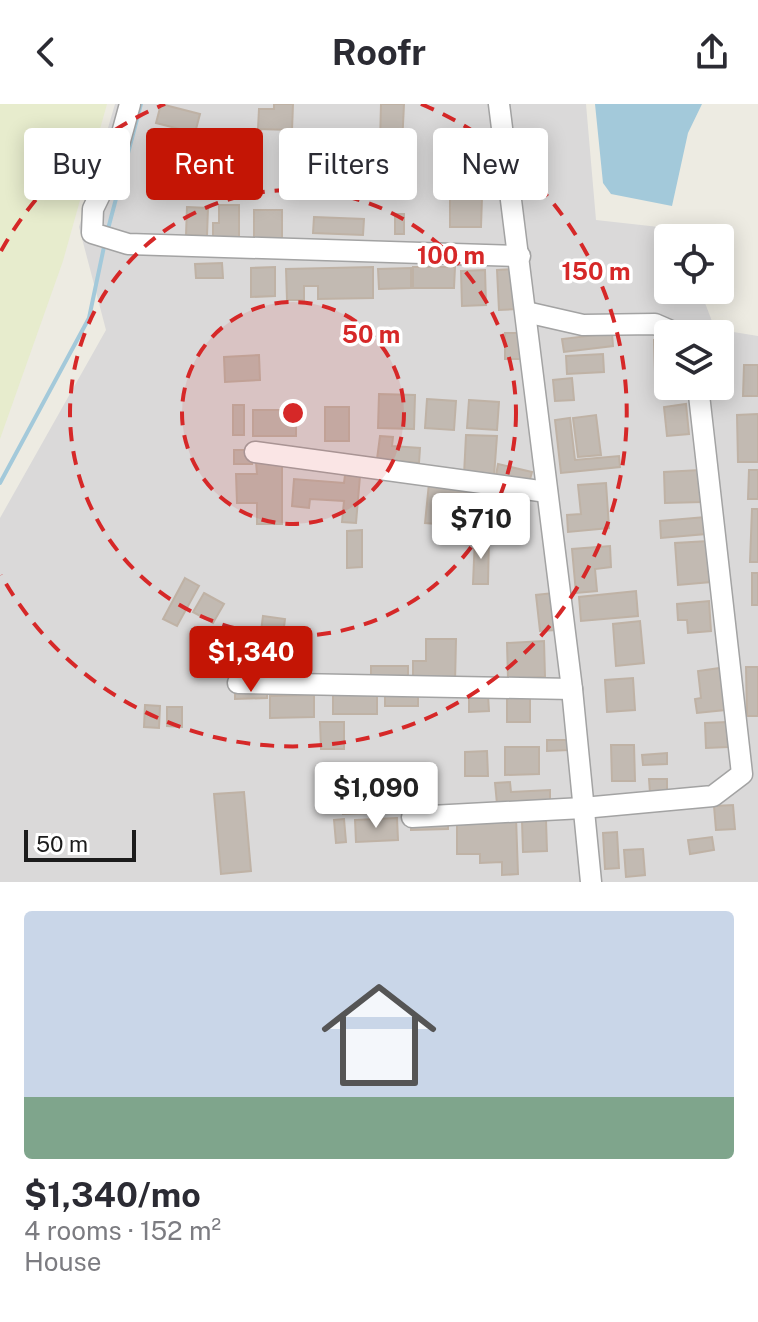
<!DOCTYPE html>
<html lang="en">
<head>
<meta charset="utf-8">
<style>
	:root { --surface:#fff; --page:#f2f2f3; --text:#2b2b33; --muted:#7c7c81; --accent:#c41505 }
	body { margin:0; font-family:"Public Sans",sans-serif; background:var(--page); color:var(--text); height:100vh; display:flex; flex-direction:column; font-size:30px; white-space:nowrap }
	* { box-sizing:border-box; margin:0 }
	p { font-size:26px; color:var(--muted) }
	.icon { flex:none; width:44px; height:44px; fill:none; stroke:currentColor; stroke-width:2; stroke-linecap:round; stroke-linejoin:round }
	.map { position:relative; height:778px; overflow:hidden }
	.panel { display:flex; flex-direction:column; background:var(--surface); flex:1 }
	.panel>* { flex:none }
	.banner { position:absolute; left:24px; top:24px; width:710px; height:72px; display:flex; gap:16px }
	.buttons { position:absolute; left:654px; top:120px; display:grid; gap:16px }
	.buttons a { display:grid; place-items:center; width:80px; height:80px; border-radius:8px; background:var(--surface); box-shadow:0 4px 20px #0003; font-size:40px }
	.scale { position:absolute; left:24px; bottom:20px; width:112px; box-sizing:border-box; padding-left:8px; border:4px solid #1c1c1c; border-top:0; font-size:22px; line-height:28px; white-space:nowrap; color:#1c1c1c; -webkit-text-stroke:6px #fff; paint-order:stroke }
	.price { position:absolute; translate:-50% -68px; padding:0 18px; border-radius:8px; background:#fff; color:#222; font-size:26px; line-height:52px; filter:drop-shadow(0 2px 4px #0008) }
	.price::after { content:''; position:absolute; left:50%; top:48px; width:24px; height:18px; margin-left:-12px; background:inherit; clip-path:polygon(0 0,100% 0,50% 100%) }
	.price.selected { background:var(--accent); color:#fff }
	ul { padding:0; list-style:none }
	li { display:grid; align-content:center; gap:16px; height:424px; padding:0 24px }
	li span { display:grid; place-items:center; height:248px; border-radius:8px; color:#555 }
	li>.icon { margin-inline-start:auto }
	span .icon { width:144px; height:144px; fill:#fffc; stroke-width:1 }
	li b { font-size:34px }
	.chip { padding:0 28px; border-radius:8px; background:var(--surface); box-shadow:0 4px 20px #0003; font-size:28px; line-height:72px }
	.chip.selected { background:var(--accent); color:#fff }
	header { display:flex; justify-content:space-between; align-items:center; height:104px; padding:0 24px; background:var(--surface); font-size:36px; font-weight:700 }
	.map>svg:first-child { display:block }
</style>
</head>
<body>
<header><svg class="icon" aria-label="back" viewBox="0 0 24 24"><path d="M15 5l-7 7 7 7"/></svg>Roofr<svg class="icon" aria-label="share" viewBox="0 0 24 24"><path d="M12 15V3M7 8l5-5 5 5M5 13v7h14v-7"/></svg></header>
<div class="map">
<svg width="758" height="778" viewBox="0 0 758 778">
	<rect width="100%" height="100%" fill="#edebe2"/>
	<path fill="#dad9d9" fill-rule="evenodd" d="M115 0H586L596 116 677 125 680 134H668V186H700L715 225 758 232V778H0V414L106 226 79 123ZM668 230H720V282H668Z"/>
	<path fill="#e7eccd" d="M0 0H107L63 157 0 335Z"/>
	<path fill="#a3c9da" d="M595 0H702L688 29 672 102 611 90 603 79Z"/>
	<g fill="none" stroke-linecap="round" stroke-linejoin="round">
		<g stroke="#a3c9da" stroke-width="4">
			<path d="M108 125 141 0"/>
			<path d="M0 379 89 214 105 138"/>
		</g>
	</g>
	<g fill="#c2bab2" stroke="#bfb2a5" stroke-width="2">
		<path d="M161 0 200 10 195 29 156 19Z"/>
		<path d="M274 0H293L292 26 258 25 259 5H274Z"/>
		<path d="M381 0H404L402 41 380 40Z"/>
		<path d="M450 93H482L481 123H450Z"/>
		<path d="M219 101H239V135H213V119H219Z"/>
		<path d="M187 103 208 104 207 132 186 131Z"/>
		<rect x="254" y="106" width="28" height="28"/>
		<rect x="395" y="110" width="9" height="20"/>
		<path d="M314 113 364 115 363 131 313 129Z"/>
		<path d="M222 159 223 174H196L195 160Z"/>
		<path d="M275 163V192L251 193V164Z"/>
		<path d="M373 163V194L318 195V182H304V196H287L286 165Z"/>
		<path d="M413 163H455L454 184H413Z"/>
		<path d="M411 164V184L379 185 378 165Z"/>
		<path d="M516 165 517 205 499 206 497 166Z"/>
		<path d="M485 166 486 201 462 202 461 167Z"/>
		<path d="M505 229H523L524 255H505Z"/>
		<path d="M612 229 613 242 564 248 562 235Z"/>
		<path d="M668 235V267L655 268 654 236Z"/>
		<path d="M603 250 604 268 567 270 566 252Z"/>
		<path d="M259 251 260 276 225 278 224 253Z"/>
		<path d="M744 261H758V292H743Z"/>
		<path d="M572 274 574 296 555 297 553 276Z"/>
		<path d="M379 290 415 291 414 325 378 324Z"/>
		<path d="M427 295 456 297 454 326 425 324Z"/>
		<path d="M469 296 499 298 497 326 467 324Z"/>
		<path d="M686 300 689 330 667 332 664 303Z"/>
		<rect x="233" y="301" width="11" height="30"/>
		<rect x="325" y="303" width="24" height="34"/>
		<rect x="253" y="306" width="43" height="26"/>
		<path d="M758 310V358H738L737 311Z"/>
		<path d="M596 311 601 351 578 353 573 314Z"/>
		<path d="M570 314 575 356 619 352 620 363 561 369 555 316Z"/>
		<path d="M466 331 497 332 494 372 464 371Z"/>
		<path d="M380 332 393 333 392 342 420 344 419 359 377 355Z"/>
		<rect x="234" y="346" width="18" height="14"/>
		<path d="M256 358H282V420H257V399H237L236 370H257Z"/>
		<path d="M498 360 532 368 529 379 496 371Z"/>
		<path d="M700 366 702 398 665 399 664 368Z"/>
		<path d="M749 366H758V395H748Z"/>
		<path d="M345 371 360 372 356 419 342 418 344 397 310 395 309 404 292 402 294 375 344 379Z"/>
		<path d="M429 379 489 386 485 423 465 420 467 401 440 397 437 420 425 419Z"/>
		<path d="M606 379 609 424 568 428 567 411 581 410 578 381Z"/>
		<path d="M490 396H516V421L491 422Z"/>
		<path d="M752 405H758V458H750Z"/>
		<path d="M705 413 706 430 661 434 660 417Z"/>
		<path d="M362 426V463L347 464V427Z"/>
		<path d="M475 433H489L488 480H473Z"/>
		<path d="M708 437 711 478 678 481 675 439Z"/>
		<path d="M610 442 611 463 595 465 597 487 576 489 572 445Z"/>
		<rect x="752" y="469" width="6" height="32"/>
		<path d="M185 474 199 482 177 522 163 515Z"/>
		<path d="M636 487 638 512 581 517 579 493Z"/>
		<path d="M204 489 224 500 213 519 193 508Z"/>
		<path d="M553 489 556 526 540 527 536 491Z"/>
		<path d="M709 497 711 527 688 529 687 516H678L677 500Z"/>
		<path d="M263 512 285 515 282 538 260 535Z"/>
		<path d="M640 517 644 559 616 562 613 520Z"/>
		<path d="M426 535H456L455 579 413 578V557H426Z"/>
		<path d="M232 537 249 542 243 562 226 556Z"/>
		<path d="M544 537 545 573 508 575 507 539Z"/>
		<rect x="371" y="562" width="37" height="13"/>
		<path d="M746 563H758V612H747Z"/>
		<path d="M720 564 725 606 697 609 695 595 701 594 698 567Z"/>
		<path d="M633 574 635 606 607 608 605 576Z"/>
		<path d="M267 585V594L235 595V586Z"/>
		<rect x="333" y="589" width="44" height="21"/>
		<rect x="385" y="590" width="33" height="12"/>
		<rect x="507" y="590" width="23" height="28"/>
		<path d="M314 591V613L270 614V592Z"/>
		<path d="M469 591H488L489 607 469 608Z"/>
		<path d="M145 601 160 602 159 624 144 623Z"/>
		<path d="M167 603H182V623L167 622Z"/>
		<path d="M320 618H344V645H321Z"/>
		<path d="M727 618 728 643 706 644 705 619Z"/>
		<path d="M547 636H569V646L547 647Z"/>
		<path d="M611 641H634L635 677H612Z"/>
		<path d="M505 643H539V670L505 671Z"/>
		<path d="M487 647 488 672H465V648Z"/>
		<path d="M667 649V660L643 661 642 651Z"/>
		<path d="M649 675H667V688L650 689Z"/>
		<path d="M510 678 511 688 550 686V697L497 700 495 679Z"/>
		<path d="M342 682H370L371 709 343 710Z"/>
		<path d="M244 688 251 767 221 770 214 690Z"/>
		<path d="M733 701 735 725 716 726 714 702Z"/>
		<path d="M448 713V725L411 726V714Z"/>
		<path d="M516 713 518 770 502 771V758L480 759V750H457V719Z"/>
		<path d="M397 714 398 736 356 738 355 716Z"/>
		<path d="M344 715 346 738 336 739 334 716Z"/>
		<path d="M546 716 547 747 523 748 522 717Z"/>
		<path d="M617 728 619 764 605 765 603 729Z"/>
		<path d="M712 733 714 746 690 750 688 736Z"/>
		<path d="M643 745 645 771 626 773 624 746Z"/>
	</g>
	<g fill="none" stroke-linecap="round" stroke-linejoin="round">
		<defs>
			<g id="minor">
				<path d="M130 0 112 66 93 105 92 129 128 140 520 152"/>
				<path d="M499 0 572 585 591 778"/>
				<path d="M526 208 583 221 655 220 678 230"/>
				<path d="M255 348 547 388"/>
				<path d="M238 579 572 585"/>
				<path d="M412 713 583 704 713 692 742 670 698 282"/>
			</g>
		</defs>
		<use href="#minor" stroke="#a3a3a3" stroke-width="23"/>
		<use href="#minor" stroke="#fff" stroke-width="20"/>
	</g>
	<circle cx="293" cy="309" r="111" fill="#d62828" fill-opacity=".12"/>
	<g fill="none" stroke="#d62828" stroke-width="4" stroke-dasharray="14 10">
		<circle cx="293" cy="309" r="111"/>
		<circle cx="293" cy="309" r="223"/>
		<path d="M1 147A334 334 0 0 1 165 0M421 0A334 334 0 1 1 1 471"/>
	</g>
	<circle cx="293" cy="309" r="12" fill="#d62828" stroke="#fff" stroke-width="4"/>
	<g font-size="24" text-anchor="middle" font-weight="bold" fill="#d62828" stroke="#fff" stroke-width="7" stroke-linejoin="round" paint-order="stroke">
		<text x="451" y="160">100 m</text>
		<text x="596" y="176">150 m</text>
		<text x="371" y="239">50 m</text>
	</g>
</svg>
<div class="buttons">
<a><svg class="icon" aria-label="locate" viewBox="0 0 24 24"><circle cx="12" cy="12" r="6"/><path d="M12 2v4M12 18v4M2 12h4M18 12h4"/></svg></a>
<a><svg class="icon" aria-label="layers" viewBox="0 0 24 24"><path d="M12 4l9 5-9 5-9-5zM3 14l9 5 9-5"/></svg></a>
</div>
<div class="scale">50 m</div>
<b class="price" style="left:481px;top:457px">$710</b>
<b class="price selected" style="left:251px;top:590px">$1,340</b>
<b class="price" style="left:376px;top:726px">$1,090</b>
<div class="banner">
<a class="chip">Buy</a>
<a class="chip selected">Rent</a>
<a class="chip">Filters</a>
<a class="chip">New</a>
</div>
</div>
<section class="panel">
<ul>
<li><span style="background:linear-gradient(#c9d6e8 75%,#7fa58c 0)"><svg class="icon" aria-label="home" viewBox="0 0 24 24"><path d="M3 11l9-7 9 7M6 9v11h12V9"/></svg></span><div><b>$1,340/mo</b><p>4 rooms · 152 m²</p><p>House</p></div></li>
</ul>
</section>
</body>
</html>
